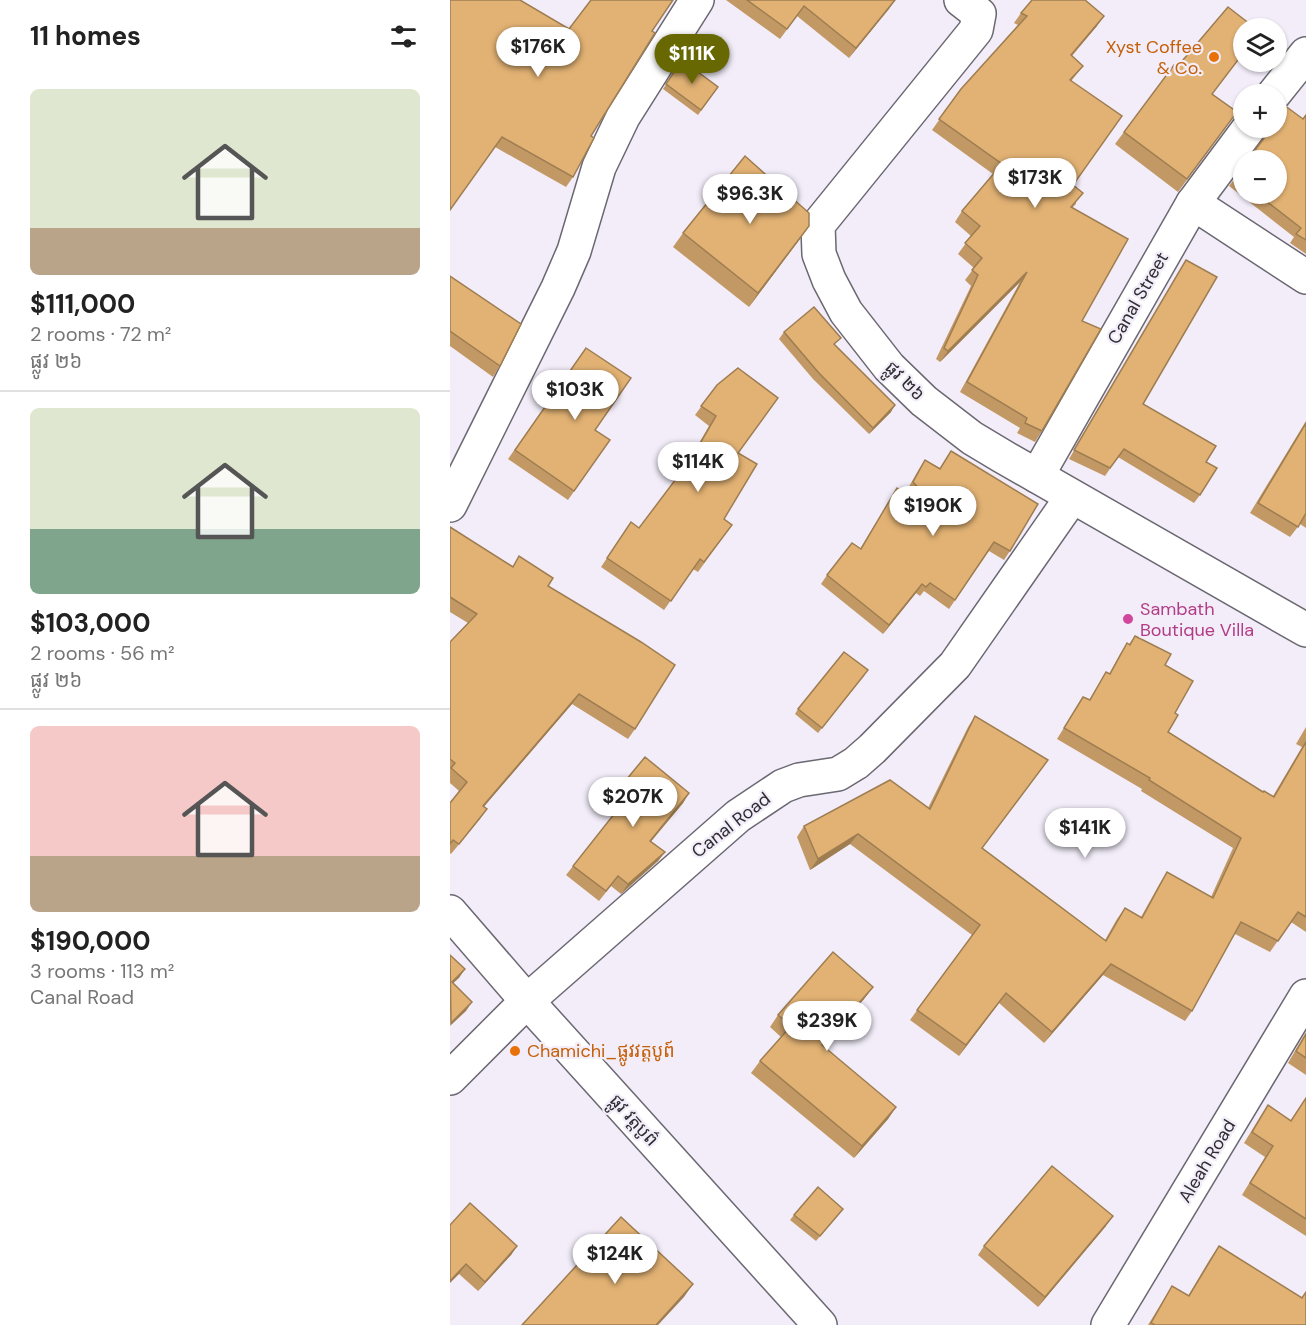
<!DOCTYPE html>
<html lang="en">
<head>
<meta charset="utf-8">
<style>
	:root { --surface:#fff; --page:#f2f2f2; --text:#222; --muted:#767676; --line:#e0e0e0; --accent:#686803 }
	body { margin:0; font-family:"DM Sans","Noto Sans Khmer",sans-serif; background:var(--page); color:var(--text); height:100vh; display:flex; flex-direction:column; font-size:22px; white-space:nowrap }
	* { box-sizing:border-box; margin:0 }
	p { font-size:20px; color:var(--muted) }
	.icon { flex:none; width:33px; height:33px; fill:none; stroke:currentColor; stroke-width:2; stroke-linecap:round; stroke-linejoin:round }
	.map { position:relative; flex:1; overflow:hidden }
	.panel { display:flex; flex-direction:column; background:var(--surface); width:450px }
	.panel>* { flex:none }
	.buttons { position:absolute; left:783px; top:18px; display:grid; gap:12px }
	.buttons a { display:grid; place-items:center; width:54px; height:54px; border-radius:50%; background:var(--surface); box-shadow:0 2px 4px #0004; font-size:30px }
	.price { position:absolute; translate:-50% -51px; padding:0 14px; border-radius:21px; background:#fff; color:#222; font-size:20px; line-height:39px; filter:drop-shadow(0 2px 3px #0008) }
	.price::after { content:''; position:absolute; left:50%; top:36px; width:18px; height:14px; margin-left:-9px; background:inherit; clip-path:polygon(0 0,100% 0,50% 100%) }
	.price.current { background:var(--accent); color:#fff }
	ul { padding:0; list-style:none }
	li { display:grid; align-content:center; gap:12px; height:318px; padding:0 30px }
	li+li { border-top:2px solid var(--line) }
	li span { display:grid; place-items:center; height:186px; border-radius:9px; color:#555 }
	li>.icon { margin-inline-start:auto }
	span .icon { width:108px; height:108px; fill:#fffc; stroke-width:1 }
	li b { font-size:26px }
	h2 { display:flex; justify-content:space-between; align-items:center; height:72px; padding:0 30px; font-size:26px }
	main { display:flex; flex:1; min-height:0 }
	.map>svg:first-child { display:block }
</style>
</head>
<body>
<main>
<section class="panel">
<h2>11 homes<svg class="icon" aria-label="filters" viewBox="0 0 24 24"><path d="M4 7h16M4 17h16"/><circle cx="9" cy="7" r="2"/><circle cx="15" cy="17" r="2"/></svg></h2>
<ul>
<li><span style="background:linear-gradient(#dfe7d0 75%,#b9a48a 0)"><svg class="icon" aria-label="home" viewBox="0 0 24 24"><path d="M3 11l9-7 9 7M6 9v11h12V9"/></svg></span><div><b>$111,000</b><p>2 rooms · 72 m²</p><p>ផ្លូវ ២៦</p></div></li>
<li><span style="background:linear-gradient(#dfe7d0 65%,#7fa58c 0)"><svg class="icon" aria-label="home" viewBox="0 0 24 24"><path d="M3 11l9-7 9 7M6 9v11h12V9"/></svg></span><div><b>$103,000</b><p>2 rooms · 56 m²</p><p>ផ្លូវ ២៦</p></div></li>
<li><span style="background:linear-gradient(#f6c9c9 70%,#b9a48a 0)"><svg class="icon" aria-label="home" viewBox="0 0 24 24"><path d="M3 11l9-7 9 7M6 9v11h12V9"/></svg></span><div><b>$190,000</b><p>3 rooms · 113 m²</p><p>Canal Road</p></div></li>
</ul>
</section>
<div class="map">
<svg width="856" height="1325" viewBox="0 0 856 1325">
	<rect width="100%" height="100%" fill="#f2edf9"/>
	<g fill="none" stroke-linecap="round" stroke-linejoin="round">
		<defs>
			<g id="minor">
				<path d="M511 0 529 14 526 30 368 225 369 254 379 280 396 312 439 367 474 401 522 438 552 456 856 630"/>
				<path d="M824 94 856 54"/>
				<path d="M743 203 856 277"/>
				<path d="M587 476 743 203 799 128"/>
				<path d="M0 505 108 288 124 251 149 167 173 117 247 0"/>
				<path d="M0 912 77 1001 370 1325"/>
				<path d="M0 1078 77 1001 288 816 333 786 349 780 388 774 406 763 422 749 505 665 622 497"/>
				<path d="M658 1325 856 996"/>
			</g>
		</defs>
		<use href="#minor" stroke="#6b6872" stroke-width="36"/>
		<use href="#minor" stroke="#fff" stroke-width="33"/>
	</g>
	<g fill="#c29964">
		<path d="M276 0H445L399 58 347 16 330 39Z"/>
		<path d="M571 13 647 26 622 56 633 66 622 80 623 185 626 204 622 208 632 321 592 431 585 442 567 433 570 428 510 392 570 282 490 362 486 359 521 286 515 280 524 268 508 254 521 236 505 222 512 211 543 174 482 130 511 89 568 25 564 23Z"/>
		<path d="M119 29 202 31 141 136 123 177 116 187 45 147Z"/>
		<path d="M232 60 268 87 248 115 213 89Z"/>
		<path d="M727 67 763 94 778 124 728 192 665 144 674 132Z"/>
		<path d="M856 115V254L840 243 844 237 779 186 794 166V194H826L814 138 818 129 819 128H826L853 119Z"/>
		<path d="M359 226 299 307 223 247 233 233Z"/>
		<path d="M736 260 693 404 756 462 750 495 744 503 668 457 655 476 619 459Z"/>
		<path d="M0 276 50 366 43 377 0 346Z"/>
		<path d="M334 332 386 346 441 412 419 434 363 379 329 339Z"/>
		<path d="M136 348 145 430 160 440 118 500 58 459Z"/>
		<path d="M267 385 288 453 274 519 282 525 248 572 243 569 214 610 151 567 181 522 189 528 236 466 259 426 245 415Z"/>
		<path d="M856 421V528L850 524 840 537 800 513Z"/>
		<path d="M501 451 560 551 554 560 539 551 499 609 474 591 470 596 466 593 433 634 371 584 377 575 410 549 447 488 464 501 465 500 457 490 469 469 475 460 490 468Z"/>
		<path d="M0 527 63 566 69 556 98 586 185 729 178 739 122 704 34 806 37 809 1 854 0 853V803L9 791 0 783V642L18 623 0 612Z"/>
		<path d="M685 636 715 665 725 713 718 732 813 792 823 796 852 747 846 744 856 727V932L841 922 820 952 785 934 742 1011 735 1021 653 975 594 1043 549 1003 509 1056 460 1020 522 935 400 844 360 870 347 837 354 826 478 808 518 727 525 716 532 848 655 940 667 919 675 908 691 917 710 883 717 872 761 897 783 848 691 791 692 789 607 739 633 697 639 700 656 672 659 674 670 654 677 643 679 644Z"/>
		<path d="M415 675 368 733 345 714 348 709Z"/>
		<path d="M167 791 239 793 233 803 201 841 215 852 208 861 171 894 161 886 149 901 116 875 169 808 160 801Z"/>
		<path d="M423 987 414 999 373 1046 446 1107 438 1119 404 1158 301 1073 310 1061 331 1037 320 1027 328 1015Z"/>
		<path d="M856 1032V1075L838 1063Z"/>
		<path d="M856 1097V1236L792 1195 815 1157 794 1143 810 1117 818 1105 841 1120Z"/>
		<path d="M393 1209 366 1241 340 1220 344 1215Z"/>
		<path d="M0 1225 67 1246 61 1255 28 1291 9 1274Z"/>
		<path d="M656 1226 588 1307 528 1255 534 1246Z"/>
		<path d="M769 1246 852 1298 856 1325H698L722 1286 738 1296 760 1259Z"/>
	</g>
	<g fill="#9e7d51">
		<path d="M445 0 439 9 399 58 406 48Z"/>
		<path d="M654 16 647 26 613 65 621 55Z"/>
		<path d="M359 226 350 239 299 307 308 293Z"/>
		<path d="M577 272 570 282 490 362 498 351Z"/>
		<path d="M445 405 441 412 419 434 423 428Z"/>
		<path d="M472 584 466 593 433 634 439 625Z"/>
		<path d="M129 694 122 704 26 816 33 806Z"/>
		<path d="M239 793 233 803 194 850 200 841Z"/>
		<path d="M37 809 30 819 1 854Z"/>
		<path d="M408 834 400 844 360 870 368 859Z"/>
		<path d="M215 852 208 861 171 894 178 884Z"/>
		<path d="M661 964 653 975 594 1043 602 1032Z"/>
		<path d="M15 969 9 978 0 986V984Z"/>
		<path d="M423 987 414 999 363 1056 372 1045Z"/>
		<path d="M556 993 549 1003 509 1056 516 1045Z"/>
		<path d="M22 1002 16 1011 0 1026 1 1023Z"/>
		<path d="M446 1107 438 1119 404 1158 412 1146Z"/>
		<path d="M663 1216 656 1226 588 1307 595 1297Z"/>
		<path d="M67 1246 61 1255 28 1291 35 1282Z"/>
		<path d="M16 1264 9 1274 0 1283V1281Z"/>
		<path d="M243 1284 234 1297 208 1325H206Z"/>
	</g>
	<g fill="#e2b274" stroke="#9e7d51" stroke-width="1.5">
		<path d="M0 0H70L119 29 141 0H223L202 31 205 33 141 136 144 138 123 177 52 137 0 210Z"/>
		<path d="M297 0H445L406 48 354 6 337 29Z"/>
		<path d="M582 0H635L654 16 621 55 633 66 620 80 672 116 623 185 633 193 621 207 678 239 632 321 651 329 592 431 575 423 577 418 517 382 577 272 498 351 494 348 528 275 522 270 532 258 515 243 530 226 512 211 552 164 489 119 511 89 577 16 571 13Z"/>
		<path d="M778 7 805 28H794V52L762 94 787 112 737 179 674 132 724 65 727 67Z"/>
		<path d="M232 60 268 87 251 110 216 84Z"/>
		<path d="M834 105 853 119 856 115V240L846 234 851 228 807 194H826V160H798L820 130 821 128H826V116Z"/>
		<path d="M295 156 359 213V226L308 293 233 233Z"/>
		<path d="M794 166V183L785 177Z"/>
		<path d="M736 260 767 277 693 404 766 446 756 462 767 468 750 495 674 449 660 468 624 450Z"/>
		<path d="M0 276 71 324 50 366 0 331Z"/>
		<path d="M364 307 391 338 384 344 445 405 423 428 368 372 334 332Z"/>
		<path d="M136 348 181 378 145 430 160 440 124 491 65 450Z"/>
		<path d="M288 368 328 398 288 453 307 464 274 519 282 525 254 562 250 559 221 601 157 558 181 522 189 528 241 459 266 416 251 406 267 385Z"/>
		<path d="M856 423V513L848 527 808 503Z"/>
		<path d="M501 451 588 504 560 551 544 542 505 600 480 583 476 587 472 584 439 625 377 575 402 543 411 549 447 488 464 501 472 492 463 482 475 460 490 469Z"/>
		<path d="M0 527 63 567 69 556 103 578 98 586 191 642 225 665 185 729 129 694 33 806 37 809 9 844 3 840 0 844V803L17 782 1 768 5 763 0 759V642L27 614 0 597Z"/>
		<path d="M685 636 721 654 715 665 743 681 725 713 728 715 718 732 813 792 814 791 824 797 856 742V917L848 912 828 941 791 922 742 1011 661 964 602 1032 556 993 516 1045 467 1010 530 925 408 834 368 859 354 826 440 780 480 809 525 716 598 760 532 848 656 941 675 908 692 918 717 872 763 898 791 838 699 780 700 778 614 728 633 697 640 700 656 672 660 674 677 643 680 645Z"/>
		<path d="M394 652 418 670 372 728 348 709Z"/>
		<path d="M195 757 239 793 200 841 215 852 178 884 168 876 156 891 123 866 176 799 167 791Z"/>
		<path d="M383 952 423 987 372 1045 446 1107 412 1146 310 1061 341 1026 328 1015Z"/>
		<path d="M0 955 15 969 2 982 22 1002 1 1023Z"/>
		<path d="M856 1034V1058L846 1051Z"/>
		<path d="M856 1098V1219L800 1183 823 1146 802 1132 818 1105 841 1121Z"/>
		<path d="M602 1166 663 1216 595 1297 534 1246Z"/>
		<path d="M368 1187 393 1209 370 1236 344 1215Z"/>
		<path d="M20 1203 67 1246 35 1282 16 1264 0 1281V1225Z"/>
		<path d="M171 1217 243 1284 206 1325H72Z"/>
		<path d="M769 1246 852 1298 856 1292V1325H705L701 1323 722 1286 739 1296Z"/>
	</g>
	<g fill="#e8710a" stroke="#f2edf9" stroke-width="2">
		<circle cx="764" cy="57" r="6"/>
		<circle cx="65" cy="1051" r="6"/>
	</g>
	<circle fill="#d1479c" stroke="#f2edf9" stroke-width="2" cx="678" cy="619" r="6"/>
	<g text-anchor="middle" stroke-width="4.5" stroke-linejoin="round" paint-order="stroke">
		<g font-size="18" fill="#c56008" stroke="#f2edf9" text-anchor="end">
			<text x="752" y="53">Xyst Coffee<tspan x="752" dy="21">&amp; Co.</tspan></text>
			<text x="77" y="1057" text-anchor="start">Chamichi_ផ្លូវវត្តបូព៍</text>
		</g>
		<g font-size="18" fill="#2f2d32" stroke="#f2edf9">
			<text transform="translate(688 298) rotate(-60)" y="6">Canal Street</text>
			<text transform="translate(455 381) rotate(45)" y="6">ផ្លូវ ២៦</text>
			<text transform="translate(281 825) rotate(-38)" y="6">Canal Road</text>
			<text transform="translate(184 1120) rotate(48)" y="6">ផ្លូវ វត្តបូព៌</text>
			<text transform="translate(757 1161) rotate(-59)" y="6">Aleah Road</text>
		</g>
		<g font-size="18" fill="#b23c85" stroke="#f2edf9" text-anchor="start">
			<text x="690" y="615">Sambath<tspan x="690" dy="21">Boutique Villa</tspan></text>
		</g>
	</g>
</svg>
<div class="buttons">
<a><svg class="icon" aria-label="layers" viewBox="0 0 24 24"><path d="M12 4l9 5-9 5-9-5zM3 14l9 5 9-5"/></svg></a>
<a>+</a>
<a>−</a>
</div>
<b class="price" style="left:88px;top:78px">$176K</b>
<b class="price current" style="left:242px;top:85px">$111K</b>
<b class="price" style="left:585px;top:209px">$173K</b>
<b class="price" style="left:300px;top:225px">$96.3K</b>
<b class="price" style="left:125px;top:421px">$103K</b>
<b class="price" style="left:248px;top:493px">$114K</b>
<b class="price" style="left:483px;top:537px">$190K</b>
<b class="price" style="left:183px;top:828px">$207K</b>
<b class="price" style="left:635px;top:859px">$141K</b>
<b class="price" style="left:377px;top:1052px">$239K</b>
<b class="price" style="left:165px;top:1285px">$124K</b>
</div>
</main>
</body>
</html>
